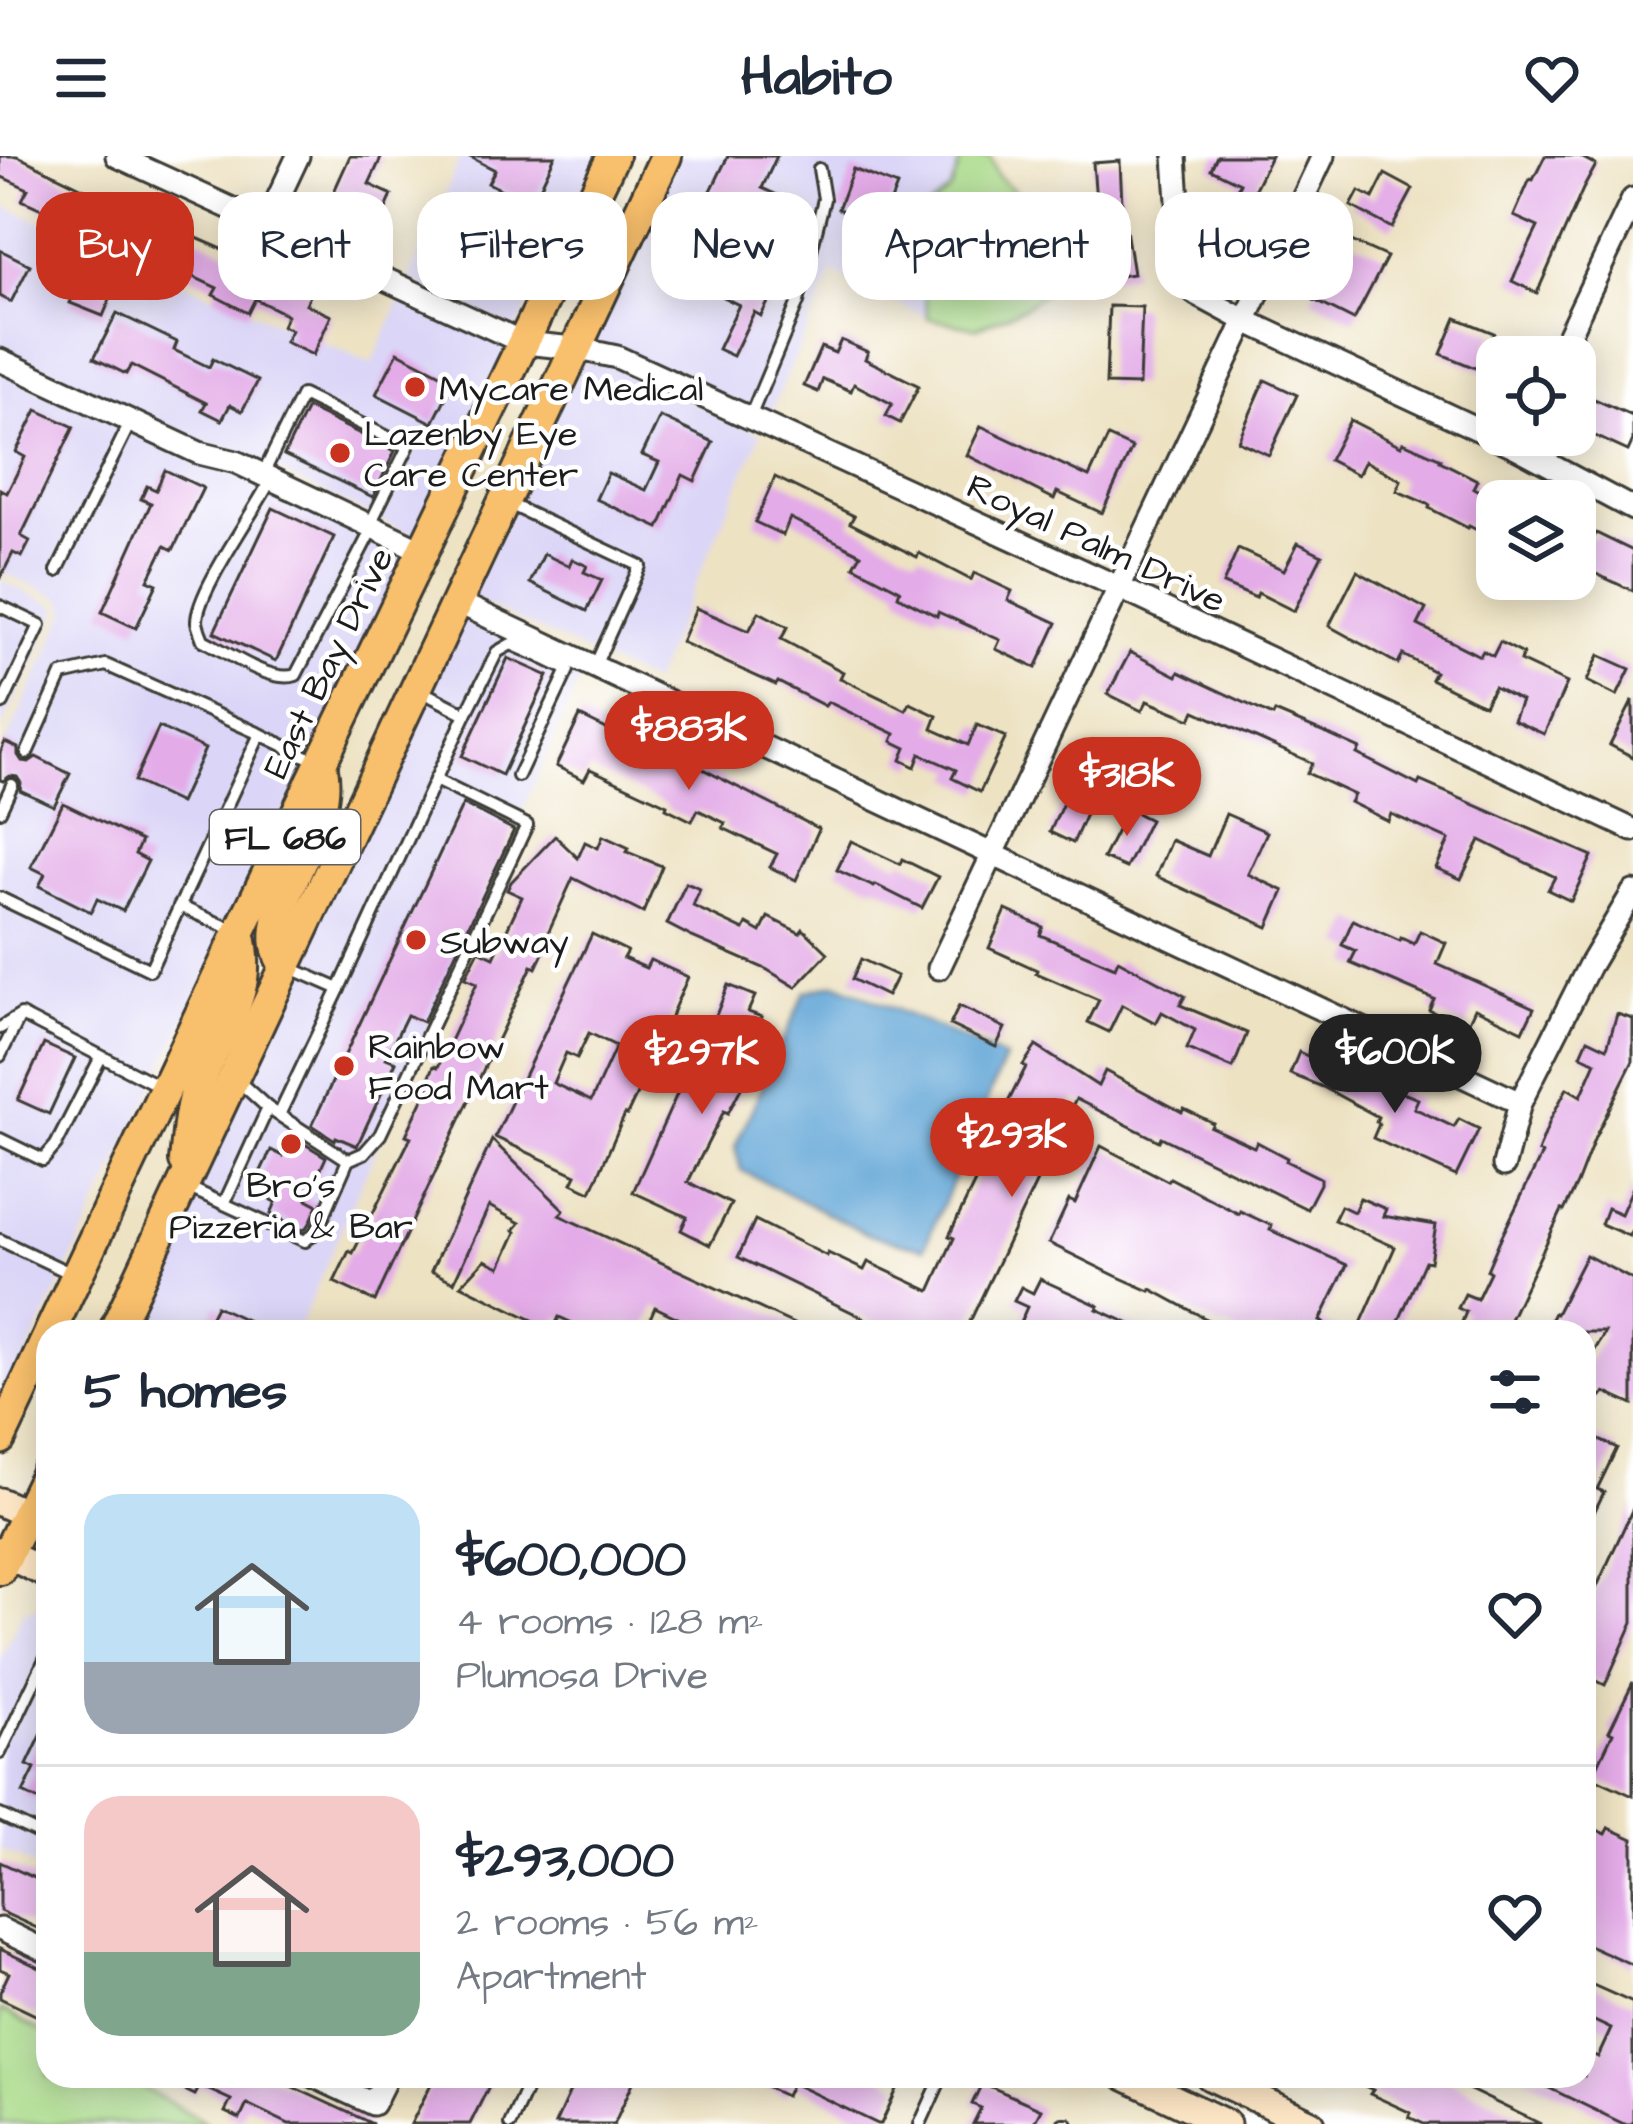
<!DOCTYPE html>
<html lang="en">
<head>
<meta charset="utf-8">
<style>
	:root { --surface:#fff; --page:#f2f2f3; --text:#1f2937; --muted:#747a83; --line:#e0e1e3; --accent:#c8321e }
	body { margin:0; font-family:"Architects Daughter",sans-serif; background:var(--page); color:var(--text); height:100vh; display:flex; flex-direction:column; font-size:45px; white-space:nowrap }
	* { box-sizing:border-box; margin:0 }
	p { font-size:39px; color:var(--muted) }
	.icon { flex:none; width:66px; height:66px; fill:none; stroke:currentColor; stroke-width:2; stroke-linecap:round; stroke-linejoin:round }
	.map { position:relative; flex:1; overflow:hidden }
	.side { position:absolute; left:36px; top:1164px; width:1560px; height:768px; display:flex; flex-direction:column; background:var(--surface); border-radius:36px; box-shadow:0 6px 30px #0003 }
	.side>* { flex:none }
	.hud { position:absolute; left:36px; top:36px; width:1563px; height:108px; display:flex; gap:24px }
	.fabs { position:absolute; left:1476px; top:180px; display:grid; gap:24px }
	.fabs a { display:grid; place-items:center; width:120px; height:120px; border-radius:24px; background:var(--surface); box-shadow:0 6px 30px #0003; font-size:60px }
	.price { position:absolute; translate:-50% -102px; padding:0 27px; border-radius:42px; background:var(--accent); color:#fff; font-size:39px; line-height:78px; filter:drop-shadow(0 3px 6px #0008) }
	.price::after { content:''; position:absolute; left:50%; top:72px; width:36px; height:27px; margin-left:-18px; background:inherit; clip-path:polygon(0 0,100% 0,50% 100%) }
	.price.current { background:#222; color:#fff }
	ul { padding:0; list-style:none }
	li { display:flex; align-items:center; gap:36px; height:300px; padding:0 48px }
	li+li { border-top:3px solid var(--line) }
	li span { display:grid; place-items:center; flex:none; width:336px; height:240px; border-radius:36px; color:#555 }
	li>.icon { margin-inline-start:auto }
	span .icon { width:144px; height:144px; fill:#fffc; stroke-width:1 }
	li b { font-size:51px }
	h2 { display:flex; justify-content:space-between; align-items:center; height:144px; padding:0 48px; font-size:51px }
	.tag { padding:0 42px; border-radius:36px; background:var(--surface); box-shadow:0 6px 30px #0003; font-size:42px; line-height:108px }
	.tag.current { background:var(--accent); color:#fff }
	header { display:flex; justify-content:space-between; align-items:center; height:156px; padding:0 48px; background:var(--surface); font-size:54px; font-weight:700 }
	.map>svg:first-child { display:block }
</style>
</head>
<body>
<header><svg class="icon" aria-label="menu" viewBox="0 0 24 24"><path d="M4 6h16M4 12h16M4 18h16"/></svg>Habito<svg class="icon" aria-label="heart" viewBox="0 0 24 24"><path d="M12 20l-8-8c-3-5 5-10 8-4 3-6 11-1 8 4z"/></svg></header>
<div class="map">
<svg width="1633" height="1968" viewBox="0 0 1633 1968">
	<rect width="100%" height="100%" fill="#fff"/>
	<filter id="ink" filterUnits="userSpaceOnUse"><feTurbulence type="fractalNoise" baseFrequency=".00833" numOctaves="2"/><feDisplacementMap in="SourceGraphic" scale="24" xChannelSelector="R" yChannelSelector="G"/><feConvolveMatrix kernelMatrix="1 2 1 2 8 2 1 2 1" color-interpolation-filters="sRGB"/></filter>
	<filter id="wash" filterUnits="userSpaceOnUse"><feTurbulence type="fractalNoise" baseFrequency=".004" numOctaves="4" result="noise"/><feDisplacementMap in="SourceGraphic" scale="48" xChannelSelector="R" yChannelSelector="G"/><feGaussianBlur stdDeviation="2.7" result="paint"/><feColorMatrix in="noise" values="0 0 0 0 0 0 0 0 0 0 0 0 0 0 0 0 0 1.4 0 .05"/><feComposite in="paint" operator="in"/></filter>
	<g filter="url(#wash)">
		<rect width="100%" height="100%" fill="#ede2c2"/>
		<g fill="#dbd6f7">
			<path d="M461 0H600L517 173 408 124Z"/>
			<path d="M678 0H962L920 111 928 162 833 116 769 260 590 185Z"/>
			<path d="M0 48 372 208 401 142 509 191 417 382 241 297 202 287 0 193Z"/>
			<path d="M581 204 614 211 761 278 652 527 469 441Z"/>
			<path d="M0 215 233 315 409 400 227 775 0 1256V599L67 455 62 443 0 415Z"/>
			<path d="M0 424 59 451 0 576Z"/>
			<path d="M461 459 582 517 297 1176H127Z"/>
			<path d="M48 1448V1716L0 1693V1503L23 1455Z"/>
		</g>
		<g fill="#a9da88" stroke="#627b52" stroke-width="3">
			<path d="M962 0H990L997 19 1056 74 1061 123 1025 151 976 172 928 162 920 111 919 60 951 34Z"/>
			<path d="M0 1853 48 1879V1920H122L208 1968H0Z"/>
		</g>
		<path fill="#61a5d6" stroke="#3e6079" stroke-width="3" d="M836 827 1005 902 924 1092 870 1079 741 1014 735 991 805 836Z"/>
		<g id="blocks">
			<g fill="#e3abe7" fill-rule="evenodd">
				<path d="M0 0H17L105 43 95 64 52 42 46 55 22 44 28 33 0 20Z"/>
				<path d="M350 0H382L369 28 392 39 377 73 327 51Z"/>
				<path d="M468 0H555L532 49 488 27 495 14Z"/>
				<path d="M728 0H777L762 32 788 44 782 58 807 70 796 97 794 96 761 160 754 156 733 200 718 193 739 149 723 141 730 127 679 100Z"/>
				<path d="M1217 0H1271L1242 59 1228 53 1240 27 1211 13Z"/>
				<path d="M1545 0H1579L1596 9 1583 33 1537 137 1512 125 1538 71 1514 60 1530 23 1533 24Z"/>
				<path d="M1120 5 1122 48 1133 118 1106 122 1098 71 1093 7Z"/>
				<path d="M853 13 897 30 886 57 872 51 867 64 838 53Z"/>
				<path d="M1385 18 1413 33 1392 72 1351 50 1359 35 1373 42Z"/>
				<path d="M136 55 159 66 145 96 122 85Z"/>
				<path d="M450 76 505 104 491 131 436 104Z"/>
				<path d="M1338 79 1387 101 1354 164 1312 143Z"/>
				<path d="M192 80 234 98 311 137 306 148 331 160 313 199 285 186 291 174 282 170 287 159 255 143 248 157 213 139 217 132 177 113Z"/>
				<path d="M0 94 30 109 11 146 0 140Z"/>
				<path d="M79 125 112 139 103 160 70 147Z"/>
				<path d="M1109 150 1142 151 1139 229 1106 228Z"/>
				<path d="M117 157 177 186 174 194 209 211 213 203 258 225 242 255 230 249 222 264 202 254 206 247 131 209 126 218 94 202Z"/>
				<path d="M1456 162 1494 177 1489 190 1502 195 1500 201H1497L1492 219 1441 198Z"/>
				<path d="M841 184 868 196 865 203 919 230 900 267 886 260 892 248 854 228 851 235 823 223 818 236 804 230 821 191 835 197Z"/>
				<path d="M398 196 454 225 433 267 376 238Z"/>
				<path d="M1265 224 1297 239 1269 299 1238 285Z"/>
				<path d="M1594 243 1633 260V284L1628 295 1580 273Z"/>
				<path d="M307 252 395 295 373 341 284 299Z"/>
				<path d="M37 254 74 271 21 380 30 385 22 401 13 397 0 423V333L7 337 25 301 16 296Z"/>
				<path d="M660 261 713 286 695 325 683 319 659 372 596 343 608 317 646 334 659 306 642 299Z"/>
				<path d="M1350 264 1401 290 1403 286 1441 303 1440 305 1477 324 1473 332 1497 343V384L1469 370 1468 372 1429 352 1430 349 1397 335 1401 324 1365 305 1358 319 1329 304Z"/>
				<path d="M981 270 1089 321 1108 281 1132 292 1102 357 1057 336 1054 343 967 299Z"/>
				<path d="M165 314 203 332 173 394 165 390 148 424 157 428 136 472 102 456 151 347 141 343 147 330 156 334Z"/>
				<path d="M775 321 854 360 850 367 917 401 919 397 971 424 974 417 1012 435 1008 444 1057 467 1036 512 996 493 1000 484 938 456 937 460 898 440 900 434 854 410 861 398 790 362 783 379 755 366Z"/>
				<path d="M273 352 334 381 276 505 214 476Z"/>
				<path d="M1575 375 1593 383 1596 377 1633 395V435L1575 408Z"/>
				<path d="M1298 387 1322 399 1294 455 1258 437 1256 442 1223 428 1238 393 1284 414Z"/>
				<path d="M544 398 569 410 572 403 587 410 584 416 602 424 587 455 530 427Z"/>
				<path d="M1357 415 1426 453 1418 469 1480 500 1483 495 1493 500 1500 486 1523 498 1520 505 1567 527 1544 578 1513 564 1521 545 1494 531 1484 549 1431 523 1435 516 1403 499 1398 508 1329 470Z"/>
				<path d="M696 452 749 475 759 456 788 471 781 483 843 516 840 522 906 554 910 547 937 560 932 573 968 589 977 569 1006 581 980 636 952 622 956 614 920 598 915 611 901 604 906 592 892 585 895 578 828 546 825 550 778 526 776 529 681 486Z"/>
				<path d="M1130 496 1177 520 1179 516 1273 560 1275 556 1327 578 1360 593 1357 598 1418 629 1420 625 1592 700 1571 745 1548 734 1555 721 1480 684 1461 723 1436 712 1449 684 1391 658 1388 665 1350 646 1354 639 1307 617 1312 607 1195 555 1191 563 1147 545 1142 555 1108 538Z"/>
				<path d="M1599 499 1630 513 1617 540 1587 525Z"/>
				<path d="M508 502 548 520 502 619 462 600Z"/>
				<path d="M1633 544V601L1610 589Z"/>
				<path d="M580 560 686 612 689 606 819 673 796 724 770 711 777 698 723 672 725 667 698 654 692 665 666 652 667 649 590 613 584 624 556 610Z"/>
				<path d="M159 571 205 593 180 647 134 625Z"/>
				<path d="M5 586 18 592V599L22 605 29 606 36 601 70 618 54 650 20 634 21 627 17 621 10 620 3 625 0 624V597Z"/>
				<path d="M1078 614 1101 625 1073 687 1050 676Z"/>
				<path d="M63 647 141 685 135 698 148 705 123 755 97 743 91 756 39 730 45 718 31 711Z"/>
				<path d="M463 648 514 674 423 866 407 859 386 902 396 906 357 990 336 981 335 984 312 969Z"/>
				<path d="M1128 653 1150 664 1126 712 1103 702Z"/>
				<path d="M1226 658 1267 676 1248 718 1284 735 1268 771 1156 720 1171 684 1208 700Z"/>
				<path d="M555 680 578 702 585 686 598 692 603 680 629 692 627 696 662 710 643 757 573 722 547 779 551 780 536 812 532 810 375 1145 334 1126 349 1095 353 1097 411 981 406 979 429 930 426 929 434 910 438 911 477 827 465 822 479 794 494 801 522 741 507 734 511 726Z"/>
				<path d="M851 685 900 708 902 703 938 721 922 752 876 729 874 731 837 714Z"/>
				<path d="M686 727 700 733 693 750 744 774 747 768 761 776 768 761 800 777 803 773 828 797 796 831 766 813 692 781 667 768Z"/>
				<path d="M1006 754 1043 771 1040 779 1115 811 1118 804 1185 840 1180 849 1247 877 1233 912 1187 893 1195 874 1162 856 1156 867 1122 849 1109 876 1088 866 1099 844 1036 817 1037 814 989 792Z"/>
				<path d="M1353 764 1400 785 1401 782 1414 788 1420 775 1446 787 1437 808 1534 852 1523 875 1475 852 1466 872 1429 854 1434 843 1350 807 1356 795 1342 789Z"/>
				<path d="M592 778 627 795 623 802 646 812 650 804 688 821 673 855 664 884H662L627 959 625 958 591 1036 572 1027 576 1019 495 981ZM589 877 616 890 591 945 553 927 566 897 577 902Z"/>
				<path d="M861 803 897 820 887 840 852 823Z"/>
				<path d="M728 829 755 840 748 856 762 861 752 887 762 892 728 957 724 955 688 1026 731 1048 710 1089 681 1074 687 1061 633 1036 696 896 711 866 713 867Z"/>
				<path d="M959 850 1005 872 996 891 950 869Z"/>
				<path d="M1617 858 1633 863V905L1595 981 1577 1028 1564 1055 1562 1054 1504 1176H1458L1466 1156 1458 1152 1465 1138 1477 1143 1490 1116 1487 1114 1499 1086 1542 998 1538 996 1551 962 1567 932 1581 940 1596 906 1581 899 1588 883 1607 892Z"/>
				<path d="M44 888 75 902 49 958 18 944Z"/>
				<path d="M1036 890 1098 930 1105 915 1182 956 1184 953 1213 967 1211 971 1254 991 1257 986 1287 1002 1286 1005 1320 1022V1028L1307 1053 1161 981 1159 985 1076 943 965 1176H893L738 1101 755 1064 827 1100 828 1097 864 1114 868 1106 930 1135 954 1082 949 1080 1008 958 1003 956 1026 911 1023 909Z"/>
				<path d="M1299 896 1341 916 1343 912 1389 936 1391 932 1418 943 1414 952 1454 971 1459 963 1479 973 1456 1020 1373 982 1379 968 1376 966 1378 961 1323 931 1290 918Z"/>
				<path d="M492 984 564 1054 559 1059 811 1176H729L711 1168 707 1176H688L692 1169 655 1151 644 1176H592L559 1161 553 1174 461 1129 485 1104 500 1111 516 1076 514 1074 520 1067 489 1050 454 1126 431 1115Z"/>
				<path d="M289 986 301 991 303 987 326 1001 307 1043 318 1049 309 1069 303 1074 271 1058 276 1046 264 1040 271 1027 258 1021 271 994 283 1000Z"/>
				<path d="M1101 990 1168 1025 1170 1022 1239 1058 1240 1055 1272 1070 1270 1074 1347 1109 1320 1165 1341 1176H1238L1225 1169 1223 1172 1151 1133 1150 1135 1116 1120 1049 1087 1069 1044 1075 1047Z"/>
				<path d="M1633 1031V1071L1629 1080 1601 1068 1607 1052 1621 1058Z"/>
				<path d="M1360 1042 1386 1053 1383 1060 1436 1069 1430 1106 1425 1105 1394 1176H1367L1359 1172 1395 1091 1334 1064 1341 1050 1354 1056Z"/>
				<path d="M1586 1099 1633 1124V1249L1605 1236 1602 1240 1584 1230V1214L1605 1176H1544L1554 1157 1556 1158Z"/>
				<path d="M1040 1123 1099 1150 1097 1153 1148 1176H1016L1027 1151 1014 1145 1021 1131 1033 1137Z"/>
				<path d="M216 1150 272 1176H203Z"/>
				<path d="M1584 1277 1617 1292 1597 1333 1604 1336 1584 1377Z"/>
				<path d="M1633 1352V1466L1605 1529 1595 1524 1584 1548V1452L1592 1435 1594 1437Z"/>
				<path d="M1633 1526V1640L1592 1621 1613 1577 1609 1575Z"/>
				<path d="M48 1565V1649L23 1637 35 1613 27 1609Z"/>
				<path d="M1584 1668 1606 1678 1609 1672 1633 1683V1809L1584 1787Z"/>
				<path d="M0 1706 45 1727 38 1740 48 1745V1777L0 1755Z"/>
				<path d="M0 1793 48 1816V1865L0 1842V1836L9 1817 0 1813Z"/>
				<path d="M1584 1825 1633 1847V1968H1624L1524 1920H1584V1894L1598 1901 1611 1873 1584 1860Z"/>
				<path d="M156 1920H269L373 1968H289L247 1948 240 1963 225 1956 231 1944 200 1930 195 1939Z"/>
				<path d="M435 1920H494L470 1968H411Z"/>
				<path d="M577 1920H636L614 1968H555Z"/>
				<path d="M742 1920H881L899 1929 881 1968H878L792 1927 786 1940Z"/>
				<path d="M1343 1920H1441L1541 1968H1424L1409 1961 1411 1957 1370 1938 1373 1934Z"/>
				<path d="M982 1927 1041 1953 1033 1968H973L981 1952 972 1948Z"/>
			</g>
		</g>
	</g>
	<g filter="url(#ink)">
		<use href="#blocks" fill-opacity="0" stroke="#3b3a35" stroke-width="3"/>
		<g fill="none" stroke-linecap="round" stroke-linejoin="round">
			<defs>
				<g id="lane">
					<path d="M750 261 798 146 824 43 819 13"/>
					<path d="M263 318 302 239 408 291 369 370"/>
					<path d="M271 323C256 354 196 436 197 466 198 472 201 478 203 484 227 496 271 528 296 519L373 371"/>
					<path d="M505 346 640 410 594 512"/>
					<path d="M57 415 131 265"/>
					<path d="M0 450 40 469 3 547 0 548"/>
					<path d="M417 533 466 558 435 624"/>
					<path d="M466 558 497 496 511 488 543 502"/>
					<path d="M260 578 318 606"/>
					<path d="M518 620 568 514 543 502 549 490"/>
					<path d="M0 655 12 629"/>
					<path d="M0 742 150 814 260 578 106 509 62 519 27 597"/>
					<path d="M179 750 236 775"/>
					<path d="M291 812 339 833 435 624 527 669 380 979 364 997 348 1004"/>
					<path d="M0 872 21 859 161 931"/>
					<path d="M0 900 19 862"/>
					<path d="M235 922 268 952"/>
					<path d="M279 959 339 833"/>
					<path d="M0 983 43 1004 56 989 101 901"/>
					<path d="M185 1030 305 1085 317 1075 348 1004 268 952 224 1048"/>
					<path d="M0 1084 74 1119"/>
					<path d="M123 1165 152 1176"/>
					<path d="M0 1597 48 1497"/>
					<path d="M0 1659 48 1682"/>
					<path d="M510 1968 532 1920"/>
					<path d="M920 1968 942 1920"/>
					<path d="M1063 1968H1067"/>
				</g>
				<g id="street">
					<path d="M117 0 524 187 574 192 617 201 1118 431 1633 674"/>
					<path d="M1175 0 1182 106 1196 138 1246 165 1516 291 1633 353"/>
					<path d="M265 70 298 0"/>
					<path d="M1558 201 1633 43"/>
					<path d="M0 204 199 297 236 306 423 395"/>
					<path d="M455 445 1520 947"/>
					<path d="M939 812 1323 0"/>
					<path d="M1504 1009 1520 947 1589 810 1633 736"/>
					<path d="M0 1773 48 1796"/>
					<path d="M313 1920 373 1948 387 1920"/>
				</g>
				<g id="secondary">
					<path d="M0 1346 48 1367"/>
					<path d="M0 1395 48 1418"/>
					<path d="M1125 1920 1226 1968"/>
					<path d="M1210 1920 1311 1968"/>
				</g>
				<g id="primary">
					<path d="M285 809C249 761 336 678 322 613"/>
					<path d="M185 1005C188 980 189 953 198 929 218 874 256 838 239 777"/>
					<path d="M50 1176 239 777 613 0"/>
					<path d="M114 1176 666 0"/>
					<path d="M0 1283 48 1181"/>
					<path d="M0 1413 48 1314"/>
				</g>
			</defs>
			<use href="#lane" stroke="#3b3a35" stroke-width="16"/>
			<use href="#street" stroke="#3b3a35" stroke-width="27"/>
			<use href="#secondary" stroke="#3b3a35" stroke-width="33"/>
			<use href="#primary" stroke="#3b3a35" stroke-width="36"/>
			<use href="#lane" stroke="#fff" stroke-width="10"/>
			<use href="#street" stroke="#fff" stroke-width="21"/>
			<use href="#secondary" stroke="#fce5c4" stroke-width="27"/>
			<use href="#primary" stroke="#f8bf6c" stroke-width="30"/>
		</g>
	</g>
	<g fill="#c8321e" stroke="#fff" stroke-width="4.5">
		<circle cx="415" cy="231" r="12"/>
		<circle cx="340" cy="297" r="12"/>
		<circle cx="416" cy="784" r="12"/>
		<circle cx="344" cy="910" r="12"/>
		<circle cx="291" cy="988" r="12"/>
	</g>
	<g text-anchor="middle" stroke-width="9" stroke-linejoin="round" paint-order="stroke">
		<rect fill="#fff" stroke="#606060" stroke-width="3" x="210" y="654" width="150" height="54" rx="9"/>
		<g font-size="33" font-weight="bold" fill="#1c1c1c">
			<text x="285" y="693">FL 686</text>
		</g>
		<g font-size="36" fill="#1c1c1c" stroke="#fff" text-anchor="start">
			<text x="439" y="244">Mycare Medical</text>
			<text x="364" y="289">Lazenby Eye<tspan x="364" dy="41">Care Center</tspan></text>
			<text x="440" y="797">Subway</text>
			<text x="368" y="902">Rainbow<tspan x="368" dy="41">Food Mart</tspan></text>
			<text x="291" y="1041" text-anchor="middle">Bro's<tspan x="291" dy="41">Pizzeria &amp; Bar</tspan></text>
		</g>
		<g font-size="36" fill="#1c1c1c" stroke="#fff">
			<text transform="translate(1097 386) rotate(25)" y="13">Royal Palm Drive</text>
			<text transform="translate(327 506) rotate(-64)" y="13">East Bay Drive</text>
		</g>
	</g>
</svg>
<div class="fabs">
<a><svg class="icon" aria-label="locate" viewBox="0 0 24 24"><circle cx="12" cy="12" r="6"/><path d="M12 2v4M12 18v4M2 12h4M18 12h4"/></svg></a>
<a><svg class="icon" aria-label="layers" viewBox="0 0 24 24"><path d="M12 4l9 5-9 5-9-5zM3 14l9 5 9-5"/></svg></a>
</div>
<b class="price" style="left:689px;top:637px">$883K</b>
<b class="price" style="left:1127px;top:683px">$318K</b>
<b class="price current" style="left:1395px;top:960px">$600K</b>
<b class="price" style="left:702px;top:961px">$297K</b>
<b class="price" style="left:1012px;top:1044px">$293K</b>
<div class="hud">
<a class="tag current">Buy</a>
<a class="tag">Rent</a>
<a class="tag">Filters</a>
<a class="tag">New</a>
<a class="tag">Apartment</a>
<a class="tag">House</a>
</div>
<section class="side">
<h2>5 homes<svg class="icon" aria-label="filters" viewBox="0 0 24 24"><path d="M4 7h16M4 17h16"/><circle cx="9" cy="7" r="2"/><circle cx="15" cy="17" r="2"/></svg></h2>
<ul>
<li><span style="background:linear-gradient(#bfe0f5 70%,#9aa5b1 0)"><svg class="icon" aria-label="home" viewBox="0 0 24 24"><path d="M3 11l9-7 9 7M6 9v11h12V9"/></svg></span><div><b>$600,000</b><p>4 rooms · 128 m²</p><p>Plumosa Drive</p></div><svg class="icon" aria-label="heart" viewBox="0 0 24 24"><path d="M12 20l-8-8c-3-5 5-10 8-4 3-6 11-1 8 4z"/></svg></li>
<li><span style="background:linear-gradient(#f6c9c9 65%,#7fa58c 0)"><svg class="icon" aria-label="home" viewBox="0 0 24 24"><path d="M3 11l9-7 9 7M6 9v11h12V9"/></svg></span><div><b>$293,000</b><p>2 rooms · 56 m²</p><p>Apartment</p></div><svg class="icon" aria-label="heart" viewBox="0 0 24 24"><path d="M12 20l-8-8c-3-5 5-10 8-4 3-6 11-1 8 4z"/></svg></li>
</ul>
</section>
</div>
</body>
</html>
